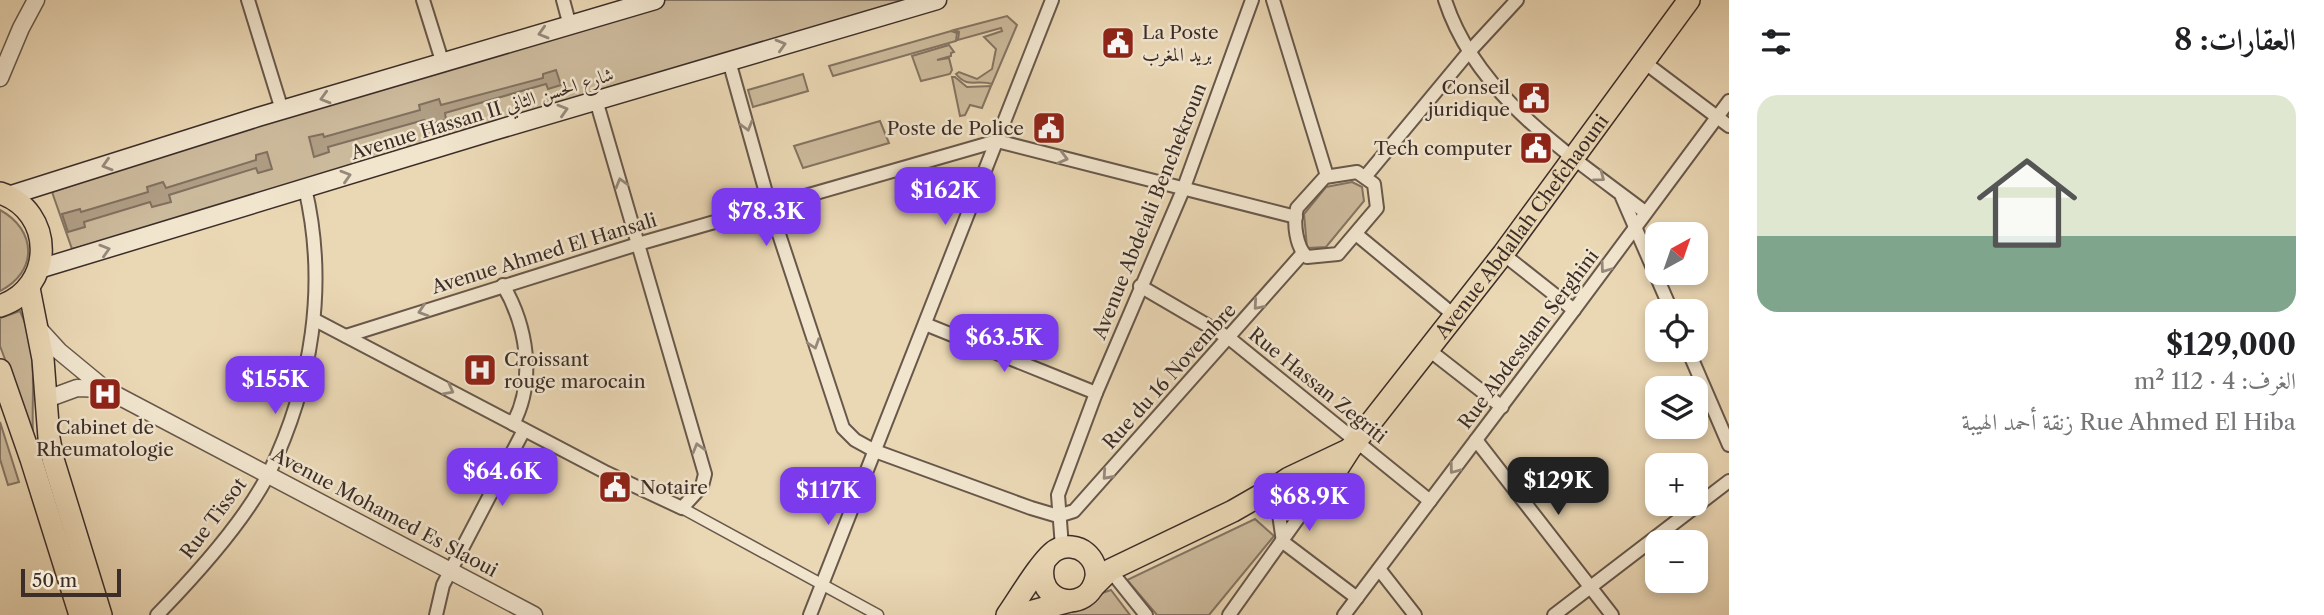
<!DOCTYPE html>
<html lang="ar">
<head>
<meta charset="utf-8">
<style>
	:root { --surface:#fff; --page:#f6f6f6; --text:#202124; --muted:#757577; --accent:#7c3aed }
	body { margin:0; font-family:"Libre Caslon Text",Amiri,serif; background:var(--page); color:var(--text); direction:rtl; height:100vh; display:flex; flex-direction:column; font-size:26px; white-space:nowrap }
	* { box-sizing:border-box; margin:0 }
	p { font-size:23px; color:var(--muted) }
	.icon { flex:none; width:38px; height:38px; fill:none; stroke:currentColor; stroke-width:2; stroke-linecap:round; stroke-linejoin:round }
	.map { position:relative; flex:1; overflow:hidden; direction:ltr }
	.panel { display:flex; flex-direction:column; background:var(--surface); width:595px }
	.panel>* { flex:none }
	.needle { width:46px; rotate:40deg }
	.tools { position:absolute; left:1645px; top:222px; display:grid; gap:14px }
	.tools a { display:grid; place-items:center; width:63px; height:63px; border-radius:14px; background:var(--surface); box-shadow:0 4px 10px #0003; font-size:35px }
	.scale { position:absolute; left:21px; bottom:18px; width:100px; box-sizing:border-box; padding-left:7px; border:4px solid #3c2d28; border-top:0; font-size:19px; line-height:24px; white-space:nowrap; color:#3c2d28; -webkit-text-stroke:5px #f1e5ce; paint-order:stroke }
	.price { position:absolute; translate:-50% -60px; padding:0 16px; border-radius:14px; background:var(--accent); color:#fff; font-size:23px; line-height:46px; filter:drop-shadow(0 2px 4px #0008) }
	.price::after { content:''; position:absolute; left:50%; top:42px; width:21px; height:16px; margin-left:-10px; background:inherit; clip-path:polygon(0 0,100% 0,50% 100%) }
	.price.selected { background:#222; color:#fff }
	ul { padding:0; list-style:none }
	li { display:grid; align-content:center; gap:14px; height:371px; padding:0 28px }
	li span { display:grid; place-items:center; height:217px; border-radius:21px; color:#555 }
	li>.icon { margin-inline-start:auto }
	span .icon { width:126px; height:126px; fill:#fffc; stroke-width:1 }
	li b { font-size:30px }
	h2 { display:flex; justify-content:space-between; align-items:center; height:84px; padding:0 28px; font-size:30px }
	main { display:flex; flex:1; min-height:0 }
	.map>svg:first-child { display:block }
</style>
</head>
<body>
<main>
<section class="panel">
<h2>العقارات: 8<svg class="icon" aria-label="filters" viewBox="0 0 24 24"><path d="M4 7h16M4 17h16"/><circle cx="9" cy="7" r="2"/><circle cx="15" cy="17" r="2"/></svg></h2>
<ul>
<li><span style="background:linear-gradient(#dfe7d0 65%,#7fa58c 0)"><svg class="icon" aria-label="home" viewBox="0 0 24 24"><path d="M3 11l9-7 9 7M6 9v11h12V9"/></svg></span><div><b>$129,000</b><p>الغرف: 4 · 112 m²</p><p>Rue Ahmed El Hiba زنقة أحمد الهيبة</p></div></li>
</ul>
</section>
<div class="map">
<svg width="1729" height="615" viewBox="0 0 1729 615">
	<rect width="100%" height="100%" fill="#ead7b4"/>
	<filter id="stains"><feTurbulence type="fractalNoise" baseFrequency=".00286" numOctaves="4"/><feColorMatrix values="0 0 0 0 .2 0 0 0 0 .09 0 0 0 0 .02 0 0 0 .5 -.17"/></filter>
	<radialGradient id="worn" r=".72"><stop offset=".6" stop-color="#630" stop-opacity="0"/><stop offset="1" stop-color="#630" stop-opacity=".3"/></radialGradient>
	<g fill="#ccba9c" stroke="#847462" stroke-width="2">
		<path d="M656 0H905L493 131 282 193 72 249 52 192 468 55Z"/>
		<path d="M1007 16 1017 25 992 84C977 79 968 89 956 74L959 72 977 79 992 69 996 49 984 37 1002 31 1001 28 958 40 959 32 954 30Z"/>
		<path d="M951 31 957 33 956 41 833 76 829 66Z"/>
		<path d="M949 45 954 52 951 53V56L937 60 949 58 952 70 950 74 921 81 912 56Z"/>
		<path d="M803 74 808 91 753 107 748 90Z"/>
		<path d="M952 77H955L967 87 991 86 982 108 970 105 965 115 960 116Z"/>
		<path d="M880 121 889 143 803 168 794 146Z"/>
		<path d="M1352 182 1362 187 1364 201 1326 247 1307 248 1304 214 1326 187Z"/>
		<path d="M0 210C37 230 38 272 0 291Z"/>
		<path d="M20 311C39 350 31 392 33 434L0 346V318Z"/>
		<path d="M0 422 19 482 8 485 0 459Z"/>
		<path d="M1255 519 1274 536 1209 615H1157L1127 580Z"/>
		<path d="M1111 590 1130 615H1038Z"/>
	</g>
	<g fill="#af9d84" stroke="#81705f" stroke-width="2">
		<path d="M556 70 561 85 548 89 546 84 445 113 446 120 426 125 424 120 328 147 329 152 314 157 309 137 323 134 324 137 420 110 419 105 439 99 441 105 543 78V74Z"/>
		<path d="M267 152 272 169 258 173 256 168 169 195 171 202 152 207 150 202 84 222 85 227 68 232 62 214 80 209 81 212 148 192 147 187 163 182 166 188 256 160V155Z"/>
	</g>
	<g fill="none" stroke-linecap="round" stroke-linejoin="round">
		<defs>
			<path id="pedestrian" d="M682 508 878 615"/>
			<g id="minor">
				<path d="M248 0 282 110"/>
				<path d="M423 0 443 64"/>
				<path d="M563 0 570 26"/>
				<path d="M1273 0 1327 176"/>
				<path d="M1445 0C1476 96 1569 154 1645 212"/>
				<path d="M729 61 770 207 843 428 855 440 875 451 1031 508 1058 516 1074 511 1303 253"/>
				<path d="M1644 62 1729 126"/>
				<path d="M997 141 1296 217"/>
				<path d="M1357 172 1374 184 1377 208 1338 254 1307 257C1296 247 1293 223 1297 208L1325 177Z"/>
				<path d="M1365 177 1468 53 1517 0"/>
				<path d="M1622 197 1672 312"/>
				<path d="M1356 234 1455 316"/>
				<path d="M1503 254 1574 310"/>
				<path d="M503 285C527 326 536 380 513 424"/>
				<path d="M1140 286 1229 338 1430 501"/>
				<path d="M315 320 607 473 682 508 702 486 705 474 596 100"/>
				<path d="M925 324 1096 393"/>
				<path d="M346 336 638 244 997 141"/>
				<path d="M1429 350 1502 407"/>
				<path d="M1688 350 1729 445"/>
				<path d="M1476 440 1612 615"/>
				<path d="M1278 507 1283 542"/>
				<path d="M1283 542 1357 598"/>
				<path d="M1062 547 1058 495 1096 393 1183 190 1252 0"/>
				<path d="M1379 569 1415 615"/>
				<path d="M1110 570 1146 615"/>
				<path d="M157 615C195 576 245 521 269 473 312 384 328 285 305 188"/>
				<path d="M436 615 443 585 524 430"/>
				<path d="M810 615 1052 0"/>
				<path d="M1229 615 1306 507"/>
				<path d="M1344 615 1574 310 1729 101"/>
				<path d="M1554 615 1729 481"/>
			</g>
			<g id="tertiary">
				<path d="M0 78 21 28 36 0"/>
				<path d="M38 328 59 351 105 389 534 615"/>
				<path d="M47 399 77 388 105 389"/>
			</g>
			<g id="secondary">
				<path d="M8 196 258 117 655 0"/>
				<path d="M39 269 493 131 937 0"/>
			</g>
			<g id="primary">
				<path d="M0 193C55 211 55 288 0 306"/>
				<path d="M29 288 43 359 49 438 53 459 101 615"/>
				<path d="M0 370 31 459 80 615"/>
				<path d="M1274 496 1280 484 1289 478 1348 450"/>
				<path id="s1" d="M1275 505 1283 510H1295L1308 505 1323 491 1350 449 1503 254 1689 0"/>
				<path d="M1093 587 1110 570 1233 511 1280 484"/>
				<path d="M1007 615C1017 601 1043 557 1056 550 1065 545 1078 546 1086 553 1093 559 1097 568 1096 577 1090 615 1033 605 1044 563"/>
				<path d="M1018 615 1070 601"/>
			</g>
		</defs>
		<use href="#pedestrian" stroke="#68584b" stroke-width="13"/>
		<use href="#minor" stroke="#68584b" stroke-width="16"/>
		<use href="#tertiary" stroke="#68584b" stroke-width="19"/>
		<use href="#secondary" stroke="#3c2d28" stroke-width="21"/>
		<use href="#primary" stroke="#3c2d28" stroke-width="24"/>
		<use href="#pedestrian" stroke="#f1e5ce" stroke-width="10"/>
		<use href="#minor" stroke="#f1e5ce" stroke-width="12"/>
		<use href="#tertiary" stroke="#f1e5ce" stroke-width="16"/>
		<use href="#secondary" stroke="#f1e5ce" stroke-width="18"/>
		<use href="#primary" stroke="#ead7b4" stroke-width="21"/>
	</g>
	<defs><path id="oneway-chevron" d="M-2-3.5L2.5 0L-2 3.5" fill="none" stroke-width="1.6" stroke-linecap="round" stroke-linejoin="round" transform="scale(1.75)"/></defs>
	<g stroke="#96897b">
		<use href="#oneway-chevron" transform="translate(543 33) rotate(164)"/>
		<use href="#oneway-chevron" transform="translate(781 45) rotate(-16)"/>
		<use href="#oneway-chevron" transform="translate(325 98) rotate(164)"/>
		<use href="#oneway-chevron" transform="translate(563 110) rotate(-17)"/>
		<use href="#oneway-chevron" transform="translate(747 126) rotate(74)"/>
		<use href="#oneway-chevron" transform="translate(1063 158) rotate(15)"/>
		<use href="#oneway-chevron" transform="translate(107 165) rotate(163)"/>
		<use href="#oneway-chevron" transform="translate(346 176) rotate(-17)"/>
		<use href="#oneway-chevron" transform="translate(1600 177) rotate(37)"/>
		<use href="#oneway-chevron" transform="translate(621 183) rotate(-106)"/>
		<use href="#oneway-chevron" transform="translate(105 250) rotate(-17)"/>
		<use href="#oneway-chevron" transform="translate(1605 268) rotate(126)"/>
		<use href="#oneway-chevron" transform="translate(1258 305) rotate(131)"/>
		<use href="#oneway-chevron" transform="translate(423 311) rotate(162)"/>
		<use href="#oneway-chevron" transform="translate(814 344) rotate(72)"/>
		<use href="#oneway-chevron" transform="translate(449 390) rotate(28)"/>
		<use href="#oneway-chevron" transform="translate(698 448) rotate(-106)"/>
		<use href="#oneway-chevron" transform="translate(1454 469) rotate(127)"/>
		<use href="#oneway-chevron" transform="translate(1107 475) rotate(132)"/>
	</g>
	<defs>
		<symbol id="civic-square" viewBox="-11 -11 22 22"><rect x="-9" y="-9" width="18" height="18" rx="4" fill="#8f2418" stroke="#f1e5ce"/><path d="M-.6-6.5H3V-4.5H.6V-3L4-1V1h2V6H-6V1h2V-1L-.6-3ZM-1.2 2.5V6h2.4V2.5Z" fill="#fff"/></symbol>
		<symbol id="hospital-square" viewBox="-11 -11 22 22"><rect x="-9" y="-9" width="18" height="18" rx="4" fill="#8f2418" stroke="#f1e5ce"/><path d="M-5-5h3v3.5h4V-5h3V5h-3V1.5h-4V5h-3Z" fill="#fff"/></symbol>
	</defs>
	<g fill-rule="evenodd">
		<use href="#civic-square" x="1099" y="24" width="38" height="38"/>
		<use href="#civic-square" x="1515" y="79" width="38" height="38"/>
		<use href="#civic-square" x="1030" y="109" width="38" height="38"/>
		<use href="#civic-square" x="1517" y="129" width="38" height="38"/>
		<use href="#hospital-square" x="461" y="351" width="38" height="38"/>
		<use href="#hospital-square" x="86" y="375" width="38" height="38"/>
		<use href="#civic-square" x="596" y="468" width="38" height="38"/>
	</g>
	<g text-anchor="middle" stroke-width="5" stroke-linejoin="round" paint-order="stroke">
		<g font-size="19" fill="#3c2d28" stroke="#f1e5ce" text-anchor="start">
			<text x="1142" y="39">La Poste<tspan x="1142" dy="22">بريد المغرب</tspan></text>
			<text x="1510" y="94" text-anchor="end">Conseil<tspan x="1510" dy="22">juridique</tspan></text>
			<text x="1024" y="135" text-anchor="end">Poste de Police</text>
			<text x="1512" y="155" text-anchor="end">Tech computer</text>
			<text x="504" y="366">Croissant<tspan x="504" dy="22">rouge marocain</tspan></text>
			<text x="105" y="434" text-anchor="middle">Cabinet de<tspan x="105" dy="22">Rheumatologie</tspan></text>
			<text x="640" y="494">Notaire</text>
		</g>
		<g font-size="19" fill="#3c2d28" stroke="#f1e5ce">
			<text transform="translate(482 113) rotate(-17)" y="7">Avenue Hassan II شارع الحسن الثاني</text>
			<text transform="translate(1149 211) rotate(-68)" y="7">Avenue Abdelali Benchekroun</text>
			<text dy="7" stroke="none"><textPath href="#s1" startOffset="387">Avenue Abdallah Chefchaouni</textPath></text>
			<text transform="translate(544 253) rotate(-17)" y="7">Avenue Ahmed El Hansali</text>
			<text transform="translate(1528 339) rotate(-53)" y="7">Rue Abdesslam Serghini</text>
			<text transform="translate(1169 376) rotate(-48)" y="7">Rue du 16 Novembre</text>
			<text transform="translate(1318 385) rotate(39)" y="7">Rue Hassan Zegriti</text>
			<text transform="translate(385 512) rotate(28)" y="7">Avenue Mohamed Es Slaoui</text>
			<text transform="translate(213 518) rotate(-53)" y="7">Rue Tissot</text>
		</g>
	</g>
	<rect width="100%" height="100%" filter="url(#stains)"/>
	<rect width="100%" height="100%" fill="url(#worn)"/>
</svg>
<div class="tools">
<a><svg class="needle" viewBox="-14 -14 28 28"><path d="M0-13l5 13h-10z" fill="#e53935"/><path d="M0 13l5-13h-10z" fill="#757577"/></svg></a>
<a><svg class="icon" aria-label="locate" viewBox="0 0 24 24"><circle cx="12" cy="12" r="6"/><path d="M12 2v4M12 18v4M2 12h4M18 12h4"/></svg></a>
<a><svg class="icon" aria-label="layers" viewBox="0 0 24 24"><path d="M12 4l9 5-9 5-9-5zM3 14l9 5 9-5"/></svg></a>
<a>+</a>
<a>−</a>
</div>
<div class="scale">50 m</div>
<b class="price" style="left:945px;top:227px">$162K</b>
<b class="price" style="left:766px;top:248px">$78.3K</b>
<b class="price" style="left:1004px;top:374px">$63.5K</b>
<b class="price" style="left:275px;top:416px">$155K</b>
<b class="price" style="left:502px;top:508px">$64.6K</b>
<b class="price selected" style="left:1558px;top:517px">$129K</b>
<b class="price" style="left:828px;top:527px">$117K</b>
<b class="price" style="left:1309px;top:533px">$68.9K</b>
</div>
</main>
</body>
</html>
